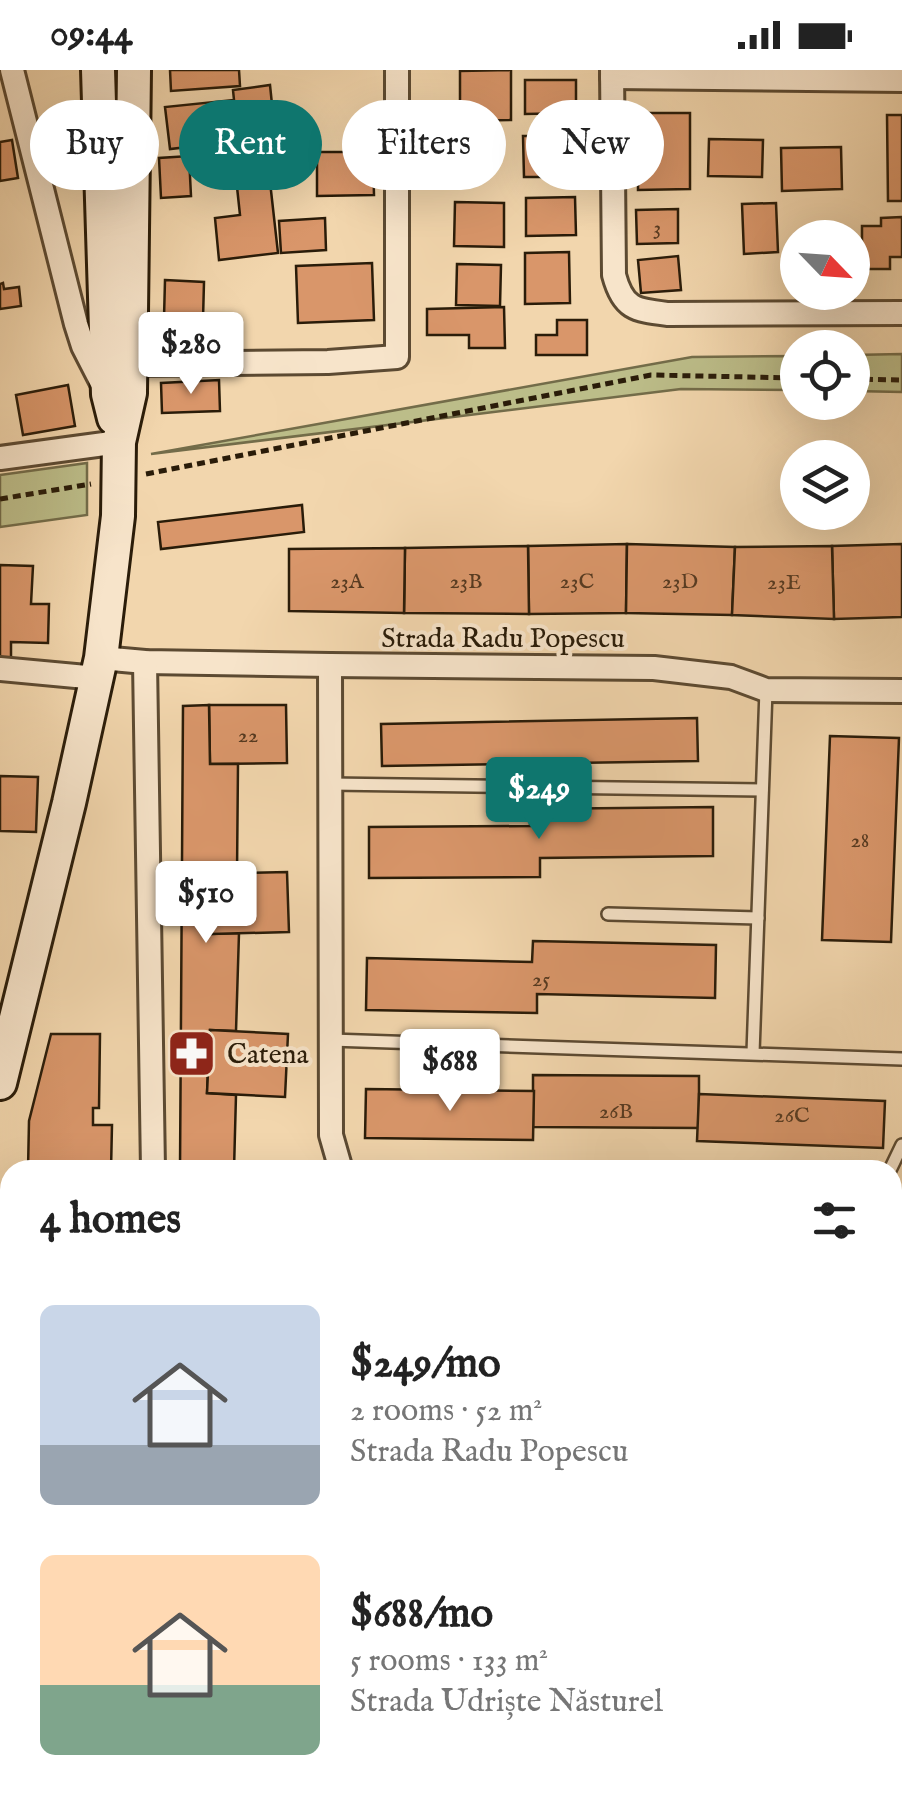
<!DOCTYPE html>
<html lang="en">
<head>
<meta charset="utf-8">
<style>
	:root { --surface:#fff; --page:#f2f2f2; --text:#222; --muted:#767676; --accent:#0f766e }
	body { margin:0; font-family:"IM FELL English",serif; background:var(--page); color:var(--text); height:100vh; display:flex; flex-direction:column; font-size:38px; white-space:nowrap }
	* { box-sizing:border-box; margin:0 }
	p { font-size:32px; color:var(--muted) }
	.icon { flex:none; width:55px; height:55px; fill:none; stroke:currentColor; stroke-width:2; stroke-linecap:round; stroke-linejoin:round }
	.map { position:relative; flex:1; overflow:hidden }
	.panel { position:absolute; left:0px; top:1090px; width:902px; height:642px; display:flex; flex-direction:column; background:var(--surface); border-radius:30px 30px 0 0; box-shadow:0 10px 40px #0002 }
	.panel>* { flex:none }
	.hud { position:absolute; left:30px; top:30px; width:842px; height:90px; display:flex; gap:20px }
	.needle { width:65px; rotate:115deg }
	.tools { position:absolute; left:780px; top:150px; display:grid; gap:20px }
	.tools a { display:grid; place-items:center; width:90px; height:90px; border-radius:50%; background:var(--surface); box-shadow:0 10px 40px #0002; font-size:50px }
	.price { position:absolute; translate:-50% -85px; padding:0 22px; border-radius:10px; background:#fff; color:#222; font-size:32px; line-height:65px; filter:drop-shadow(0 2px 5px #0008) }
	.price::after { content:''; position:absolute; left:50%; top:60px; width:30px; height:22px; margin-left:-15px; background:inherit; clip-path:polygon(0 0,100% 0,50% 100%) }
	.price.current { background:var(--accent); color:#fff }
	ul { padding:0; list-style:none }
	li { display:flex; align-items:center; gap:30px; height:250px; padding:0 40px }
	li span { display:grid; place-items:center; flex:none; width:280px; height:200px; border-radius:15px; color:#555 }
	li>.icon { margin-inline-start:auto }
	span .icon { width:120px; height:120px; fill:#fffc; stroke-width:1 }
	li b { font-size:42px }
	h2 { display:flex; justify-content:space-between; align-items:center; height:120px; padding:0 40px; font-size:42px }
	.chip { padding:0 35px; border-radius:45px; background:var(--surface); box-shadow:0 10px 40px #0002; font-size:35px; line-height:90px }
	.chip.current { background:var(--accent); color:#fff }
	.status { display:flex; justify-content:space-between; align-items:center; height:70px; padding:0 50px; background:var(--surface); direction:ltr }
	.status svg { height:28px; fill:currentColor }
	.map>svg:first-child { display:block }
</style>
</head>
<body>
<div class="status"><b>09:44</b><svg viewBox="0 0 49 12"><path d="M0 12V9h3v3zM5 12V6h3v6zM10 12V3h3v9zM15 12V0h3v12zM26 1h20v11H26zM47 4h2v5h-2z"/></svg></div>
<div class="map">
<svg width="902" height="1731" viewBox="0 0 902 1731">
	<rect width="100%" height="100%" fill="#f2d6ad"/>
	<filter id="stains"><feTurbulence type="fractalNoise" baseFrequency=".002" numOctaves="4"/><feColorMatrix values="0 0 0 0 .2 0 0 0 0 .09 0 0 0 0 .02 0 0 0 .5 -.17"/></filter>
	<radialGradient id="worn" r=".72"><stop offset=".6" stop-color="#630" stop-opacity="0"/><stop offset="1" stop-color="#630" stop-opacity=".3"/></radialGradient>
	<g fill="#bcbd89" stroke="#736c49" stroke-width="2.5">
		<path d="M902 284V322L853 321V285Z"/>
		<path d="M797 286V320L681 319 151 384 692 287Z"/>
		<path d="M87 393V445L0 457V405Z"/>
	</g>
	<g fill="#d9966a" stroke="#2a1c09" stroke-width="2.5">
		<path d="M170 0H239L240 16 171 21Z"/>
		<path d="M511 0V50L460 51V1Z"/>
		<path d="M525 10H576V43L525 44Z"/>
		<path d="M270 15 277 83 267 85 278 183 219 190 215 148 240 145 237 117 228 118 223 73 170 79 165 37 234 30 233 20Z"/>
		<path d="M638 43H690V119L638 120Z"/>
		<path d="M887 45H902V131H888Z"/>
		<path d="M424 56H477V77H487V105H448V82H424Z"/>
		<path d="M523 66H573L574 107H524Z"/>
		<path d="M709 69 763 70 762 107 708 106Z"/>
		<path d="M12 70 18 108 0 111V72Z"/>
		<path d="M841 77 842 119 782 121 781 78Z"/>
		<path d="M317 82H373L374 125 317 126Z"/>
		<path d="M189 86 191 126 161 128 159 88Z"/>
		<path d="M575 127 576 165 526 166V128Z"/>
		<path d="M455 132 504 133V177L454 176Z"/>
		<path d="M776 133 778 182 744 184 742 134Z"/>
		<path d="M678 139V173L637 174 636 140Z"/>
		<path d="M902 147V187H890V199H862V156H881V148Z"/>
		<path d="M325 148 326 180 281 183 279 151Z"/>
		<path d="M808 166H854V227H808V222H852V168Z"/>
		<path d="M569 182 570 233 525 234V183Z"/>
		<path d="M678 186 681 220 641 223 638 190Z"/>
		<path d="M372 193 374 250 298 253 296 196Z"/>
		<path d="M457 194 501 195 500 236 456 235Z"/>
		<path d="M165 210 204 212 202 287 163 286Z"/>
		<path d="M3 213 4 219 19 217 21 236 0 239V214Z"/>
		<path d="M504 237 505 278H469V265H427V239Z"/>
		<path d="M557 250H587V285H536V265H557Z"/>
		<path d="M219 310 220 341 162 343 161 313Z"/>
		<path d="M68 315 75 356 23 365 16 325Z"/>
		<path d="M302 435 304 462 161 479 158 452Z"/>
		<path d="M627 474 626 543 529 544 528 476Z"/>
		<path d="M627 474 735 477 732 545 626 543Z"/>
		<path d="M902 474V547L834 549 832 476Z"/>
		<path d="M528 476 529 544 404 543 405 478Z"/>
		<path d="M832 476 834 549 732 545 735 477Z"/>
		<path d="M405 478 404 543 289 541V479Z"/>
		<path d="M0 495 33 496 31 534H49L48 573 11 572V588H0Z"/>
		<path d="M209 635H286L287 693 210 694Z"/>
		<path d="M209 635 210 694H238L237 803 209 804 211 864 239 863 236 961 210 960 207 1023 236 1025 234 1100H180L183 636Z"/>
		<path d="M697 648 698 691 382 696 381 654Z"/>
		<path d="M830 666 899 668 891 872 822 870Z"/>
		<path d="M0 706 38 707 36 762 0 761Z"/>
		<path d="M713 737V786L540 788V807L369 808V757L530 756V739Z"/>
		<path d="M287 802 289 862 211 864 209 804Z"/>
		<path d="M533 871 716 875 715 928 537 924V943L366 940 367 888 532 892Z"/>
		<path d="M210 960 288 964 285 1027 207 1023Z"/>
		<path d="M51 964H100L99 1038H93V1055H112L111 1100H28L29 1051Z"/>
		<path d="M533 1005 699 1006V1058L533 1057Z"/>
		<path d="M366 1019 534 1021 533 1070 365 1068Z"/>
		<path d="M699 1024 885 1031 883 1078 697 1071Z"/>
		<path d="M7 1721 60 1724V1731H7Z"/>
		<rect x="156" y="1722" width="64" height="9"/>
		<rect x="303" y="1722" width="164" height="9"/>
		<rect x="468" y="1722" width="342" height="9"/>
	</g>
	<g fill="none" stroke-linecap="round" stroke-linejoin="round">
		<defs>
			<g id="service">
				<path d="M330 714 762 720"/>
				<path d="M608 844 758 848"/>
				<path d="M331 970 902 989"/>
				<path d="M753 983 766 620"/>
				<path d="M890 1100 902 1075"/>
				<path d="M892 1320 902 1321"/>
			</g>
			<g id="minor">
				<path d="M12 0 76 254 83 276 104 317"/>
				<path d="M612 0 614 205C623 239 635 240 668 244L902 243"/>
				<path d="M612 7 902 10"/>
				<path d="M130 294 328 292 397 287V0"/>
				<path d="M0 388 119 372"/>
				<path d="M101 588 145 592 330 595 654 598 731 607 766 620 902 621"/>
				<path d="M145 592 153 1100"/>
				<path d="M330 595 331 1065 341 1100"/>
				<path d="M0 599 97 608"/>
				<path d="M0 1322H10"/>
				<path d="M892 1356 902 1364"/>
				<path d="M849 1722V1726H902"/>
				<path d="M259 1731V1722"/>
			</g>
			<g id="secondary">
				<path d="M98 0 108 324 114 348"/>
				<path d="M0 1013 69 733 101 588 118 446 119 372 130 323 134 0"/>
			</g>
		</defs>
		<use href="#service" stroke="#5c4a32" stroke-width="16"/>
		<use href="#minor" stroke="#5c4a32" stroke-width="28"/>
		<use href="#secondary" stroke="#2a1c09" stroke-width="38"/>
		<g stroke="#2a1c09" stroke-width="5" stroke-dasharray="8 5" stroke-linecap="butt">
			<path d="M852 309 902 310"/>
			<path d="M146 404 651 305 798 308"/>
			<path d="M0 429 91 414"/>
		</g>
		<use href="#service" stroke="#f7e4ca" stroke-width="11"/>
		<use href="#minor" stroke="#f7e4ca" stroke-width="22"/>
		<use href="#secondary" stroke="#f7e4ca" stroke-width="32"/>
	</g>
	<defs>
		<symbol id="pharmacy-square" viewBox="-11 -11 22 22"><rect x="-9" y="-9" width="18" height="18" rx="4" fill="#8f2418" stroke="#f7e4ca"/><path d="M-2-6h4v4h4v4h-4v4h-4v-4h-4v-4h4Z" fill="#fff"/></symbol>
	</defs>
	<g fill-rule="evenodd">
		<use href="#pharmacy-square" x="164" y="956" width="55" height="55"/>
	</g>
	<g text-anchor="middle" stroke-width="8" stroke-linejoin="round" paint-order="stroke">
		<g font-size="22" fill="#563a21">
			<text x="657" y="164">3</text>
			<text x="347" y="518">23A</text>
			<text x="466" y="518">23B</text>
			<text x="577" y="518">23C</text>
			<text x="680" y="518">23D</text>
			<text x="784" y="519">23E</text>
			<text x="248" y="672">22</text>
			<text x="860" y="777">28</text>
			<text x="541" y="916">25</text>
			<text x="616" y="1048">26B</text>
			<text x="792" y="1052">26C</text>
		</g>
		<g font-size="28" fill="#2a1c09" stroke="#f7e4ca">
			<text x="503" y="577">Strada Radu Popescu</text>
		</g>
		<g font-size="28" fill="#2a1c09" stroke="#f7e4ca" text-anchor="start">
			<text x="227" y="993">Catena</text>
		</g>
	</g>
	<rect width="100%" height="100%" filter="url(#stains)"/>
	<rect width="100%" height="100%" fill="url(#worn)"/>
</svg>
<div class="tools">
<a><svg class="needle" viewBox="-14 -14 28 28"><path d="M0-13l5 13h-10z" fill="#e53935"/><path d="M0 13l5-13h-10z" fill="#767676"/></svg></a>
<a><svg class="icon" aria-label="locate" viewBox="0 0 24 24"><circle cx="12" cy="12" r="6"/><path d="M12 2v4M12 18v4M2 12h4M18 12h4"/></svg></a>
<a><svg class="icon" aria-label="layers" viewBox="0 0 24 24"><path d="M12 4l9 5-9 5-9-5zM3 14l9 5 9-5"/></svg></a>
</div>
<b class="price" style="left:191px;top:327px">$280</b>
<b class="price current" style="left:539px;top:772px">$249</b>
<b class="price" style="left:206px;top:876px">$510</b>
<b class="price" style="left:450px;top:1044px">$688</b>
<div class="hud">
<a class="chip">Buy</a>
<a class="chip current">Rent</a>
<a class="chip">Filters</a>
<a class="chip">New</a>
</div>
<section class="panel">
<h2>4 homes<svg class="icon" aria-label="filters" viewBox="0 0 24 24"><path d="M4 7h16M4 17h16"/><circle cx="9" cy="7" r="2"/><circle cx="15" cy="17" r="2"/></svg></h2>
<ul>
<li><span style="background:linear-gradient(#c9d6e8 70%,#9aa5b1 0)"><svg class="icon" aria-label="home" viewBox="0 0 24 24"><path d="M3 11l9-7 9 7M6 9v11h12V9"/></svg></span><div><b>$249/mo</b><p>2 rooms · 52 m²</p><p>Strada Radu Popescu</p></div></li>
<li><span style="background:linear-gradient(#ffd9b3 65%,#7fa58c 0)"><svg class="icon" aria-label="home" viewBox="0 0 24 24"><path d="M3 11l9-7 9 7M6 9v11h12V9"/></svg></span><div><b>$688/mo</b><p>5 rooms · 133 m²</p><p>Strada Udriște Năsturel</p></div></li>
</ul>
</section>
</div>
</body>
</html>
